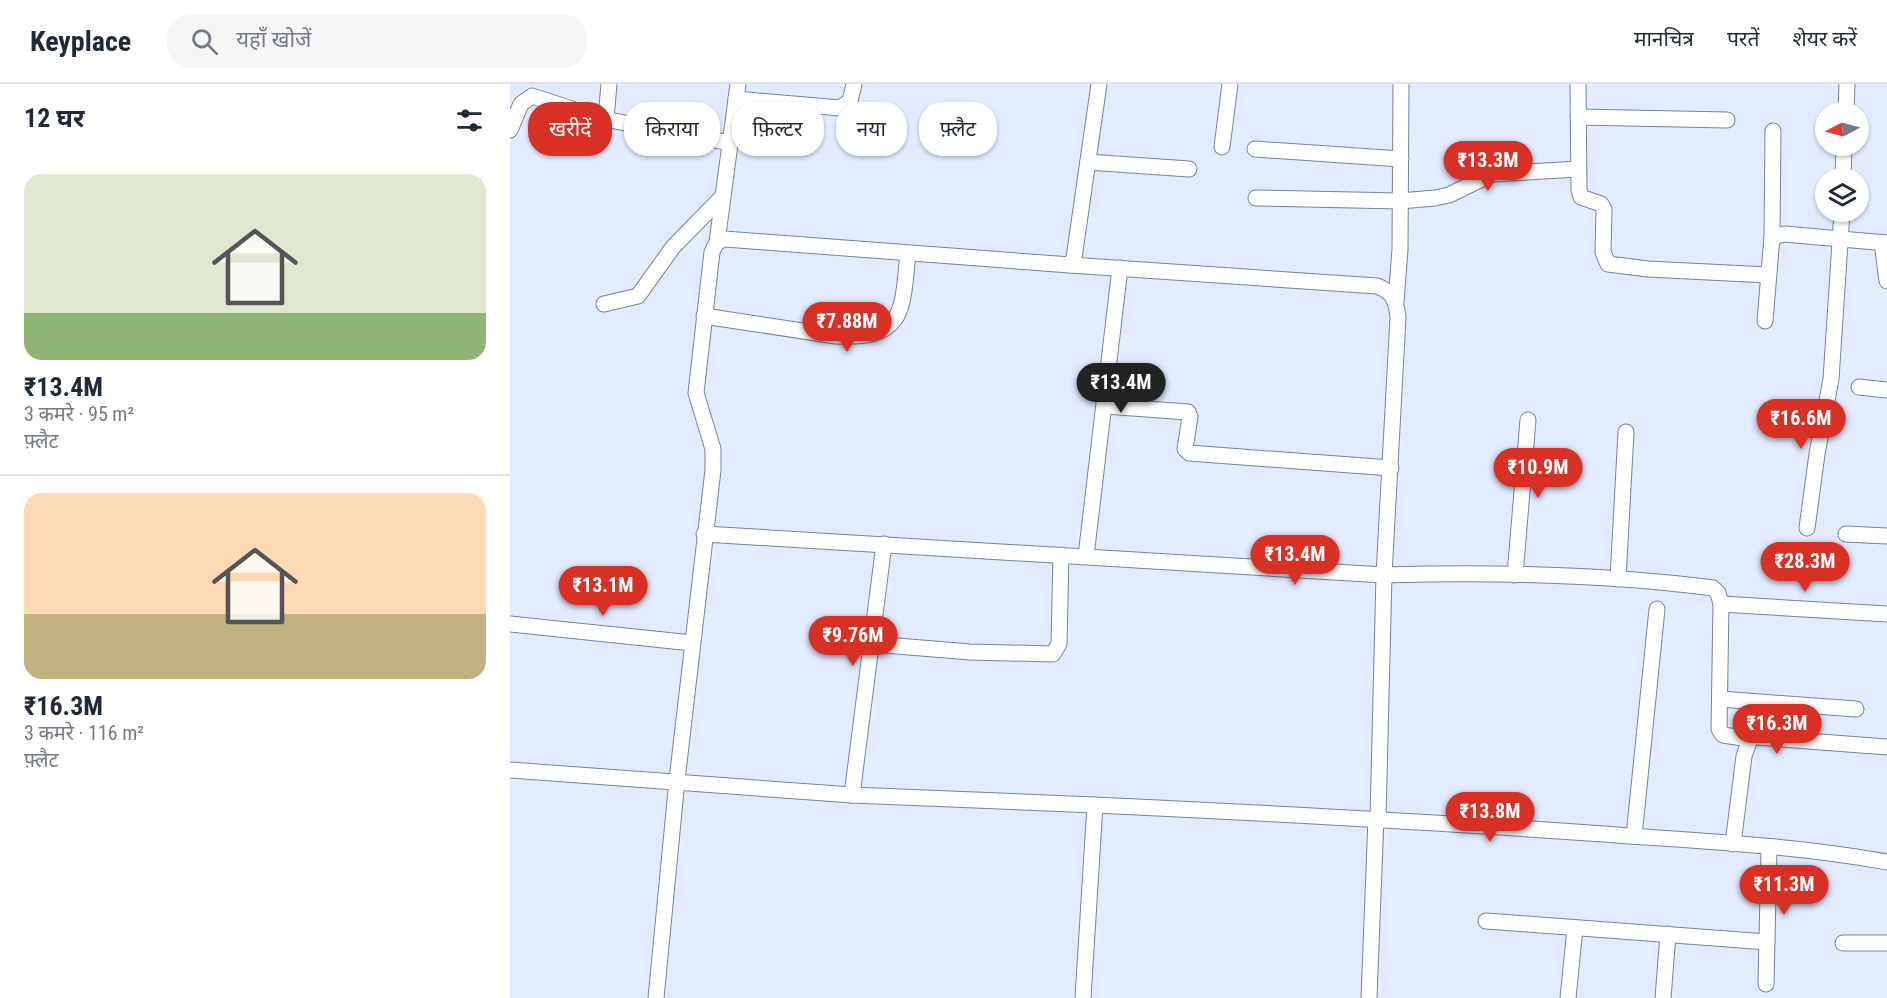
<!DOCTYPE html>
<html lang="hi">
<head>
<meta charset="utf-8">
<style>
	:root { --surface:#fff; --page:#f6f6f7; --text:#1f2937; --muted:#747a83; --line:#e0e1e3; --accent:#d93025 }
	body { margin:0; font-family:"Roboto Condensed","Noto Sans Devanagari",sans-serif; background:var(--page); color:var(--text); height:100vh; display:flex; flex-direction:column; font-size:22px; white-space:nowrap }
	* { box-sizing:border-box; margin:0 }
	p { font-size:20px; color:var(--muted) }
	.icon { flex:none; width:33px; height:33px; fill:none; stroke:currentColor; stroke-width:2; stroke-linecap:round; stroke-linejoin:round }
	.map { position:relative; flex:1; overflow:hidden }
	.details { display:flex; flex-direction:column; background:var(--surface); width:510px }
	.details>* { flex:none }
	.guide { position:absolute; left:18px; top:18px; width:570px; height:54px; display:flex; gap:12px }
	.needle { width:39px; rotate:264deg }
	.fabs { position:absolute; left:1305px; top:18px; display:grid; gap:12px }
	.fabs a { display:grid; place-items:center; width:54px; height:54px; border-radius:50%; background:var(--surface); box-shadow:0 2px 4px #0004; font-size:30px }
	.price { position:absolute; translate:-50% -51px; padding:0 14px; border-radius:21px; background:var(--accent); color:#fff; font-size:20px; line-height:39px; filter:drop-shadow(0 2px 3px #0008) }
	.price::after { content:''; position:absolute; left:50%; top:36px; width:18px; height:14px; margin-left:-9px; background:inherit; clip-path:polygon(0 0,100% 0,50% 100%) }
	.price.selected { background:#222; color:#fff }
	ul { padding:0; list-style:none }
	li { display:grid; align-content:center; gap:12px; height:318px; padding:0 24px }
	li+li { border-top:2px solid var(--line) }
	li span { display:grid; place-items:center; height:186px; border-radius:18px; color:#555 }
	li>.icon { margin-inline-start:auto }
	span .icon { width:108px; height:108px; fill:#fffc; stroke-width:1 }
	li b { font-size:26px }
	h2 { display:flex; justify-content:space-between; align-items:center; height:72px; padding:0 24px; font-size:26px }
	.tag { padding:0 21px; border-radius:24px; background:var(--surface); box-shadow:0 2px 4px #0004; font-size:21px; line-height:54px }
	.tag.selected { background:var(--accent); color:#fff }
	header { display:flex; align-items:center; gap:36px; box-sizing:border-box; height:84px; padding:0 30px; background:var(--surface); border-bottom:2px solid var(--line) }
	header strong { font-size:28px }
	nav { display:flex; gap:33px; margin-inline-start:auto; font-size:21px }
	.search { width:420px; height:54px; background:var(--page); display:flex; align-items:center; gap:15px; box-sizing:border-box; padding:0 21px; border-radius:24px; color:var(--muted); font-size:22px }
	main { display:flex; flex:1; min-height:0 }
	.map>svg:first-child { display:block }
</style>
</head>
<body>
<header>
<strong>Keyplace</strong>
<div class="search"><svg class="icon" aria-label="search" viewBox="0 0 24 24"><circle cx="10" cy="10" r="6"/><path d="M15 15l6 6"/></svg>यहाँ खोजें</div>
<nav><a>मानचित्र</a><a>परतें</a><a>शेयर करें</a></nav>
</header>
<main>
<section class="details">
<h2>12 घर<svg class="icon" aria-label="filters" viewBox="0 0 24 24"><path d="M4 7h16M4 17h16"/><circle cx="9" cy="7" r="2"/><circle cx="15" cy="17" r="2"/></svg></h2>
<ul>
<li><span style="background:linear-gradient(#dfe7d0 75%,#8fb573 0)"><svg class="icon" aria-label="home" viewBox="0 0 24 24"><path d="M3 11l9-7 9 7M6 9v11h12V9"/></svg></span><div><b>₹13.4M</b><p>3 कमरे · 95 m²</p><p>फ़्लैट</p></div></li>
<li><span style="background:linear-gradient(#ffd9b3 65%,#c2b280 0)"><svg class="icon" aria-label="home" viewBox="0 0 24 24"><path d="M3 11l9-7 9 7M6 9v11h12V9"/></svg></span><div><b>₹16.3M</b><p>3 कमरे · 116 m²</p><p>फ़्लैट</p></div></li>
</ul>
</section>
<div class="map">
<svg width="1377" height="914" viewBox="0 0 1377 914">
	<rect width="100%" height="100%" fill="#e2ebff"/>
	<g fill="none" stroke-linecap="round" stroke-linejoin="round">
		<defs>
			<g id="street">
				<path d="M1068 0 1069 106 1071 113 1091 120 1094 125 1093 168 1098 180 1138 185 1258 191"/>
				<path d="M226 15 330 24 340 17 344 0"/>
				<path d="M1336 28 1337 0"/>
				<path d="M1068 33 1217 36"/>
				<path d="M96 35 99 0"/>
				<path d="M0 46 11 20 22 12 89 34 220 59"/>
				<path d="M712 63 720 0"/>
				<path d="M745 65 891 75"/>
				<path d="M578 78 679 85"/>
				<path d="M1333 94 1334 62"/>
				<path d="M746 114 890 117 925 114 939 111 982 90 1068 85"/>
				<path d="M1262 153 1263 47"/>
				<path d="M207 158 228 0"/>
				<path d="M1372 159 1377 197"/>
				<path d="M560 181 867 202C883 208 886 216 888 233L874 491 868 734"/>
				<path d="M886 218 890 165 891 0"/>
				<path d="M94 220 128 212 163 163 213 112"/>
				<path d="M194 232 326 252C396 255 392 227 398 169"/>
				<path d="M1255 237 1262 153 1274 150 1377 159"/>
				<path d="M1349 303 1377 306"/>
				<path d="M595 322 678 328 680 333 675 365 679 369 881 384"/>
				<path d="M1297 444 1307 370 1321 295 1332 128"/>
				<path d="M194 450 874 491C983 488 1095 490 1203 504L1208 509 1211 520 1209 645 1213 651 1240 655"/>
				<path d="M1336 450 1377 452"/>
				<path d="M576 472 610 184"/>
				<path d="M1005 491 1018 336"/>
				<path d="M1108 495 1116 348"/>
				<path d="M1211 520 1377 530"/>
				<path d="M0 540 182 559"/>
				<path d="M363 560 460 568 543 570 549 560 551 471"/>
				<path d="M1210 615 1346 625"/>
				<path d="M0 686 342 711 585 721 573 914"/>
				<path d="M342 711 374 460"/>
				<path d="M585 721C755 729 924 738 1093 750 1187 757 1284 761 1377 778"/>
				<path d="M1124 752 1147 525"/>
				<path d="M1223 760 1234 672 1240 655 1246 653 1377 663"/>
				<path d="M976 837 1257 858"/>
				<path d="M1333 859H1377"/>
				<path d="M1256 900 1259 764"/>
				<path d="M146 914 167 696 203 386V365L186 309 202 168 207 158 215 155 560 181 564 174 589 0"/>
				<path d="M859 914 866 734"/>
				<path d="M1058 914 1065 844"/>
				<path d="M1153 914 1158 850"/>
			</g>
		</defs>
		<use href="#street" stroke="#75839f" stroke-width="17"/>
		<use href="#street" stroke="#fff" stroke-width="15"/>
	</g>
</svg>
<div class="fabs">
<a><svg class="needle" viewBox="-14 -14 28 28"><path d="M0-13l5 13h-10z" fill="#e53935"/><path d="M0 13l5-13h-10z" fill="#747a83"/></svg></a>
<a><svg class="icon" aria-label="layers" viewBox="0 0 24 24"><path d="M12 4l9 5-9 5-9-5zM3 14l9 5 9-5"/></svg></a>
</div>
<b class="price" style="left:978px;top:108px">₹13.3M</b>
<b class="price" style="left:337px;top:269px">₹7.88M</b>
<b class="price selected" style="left:611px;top:330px">₹13.4M</b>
<b class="price" style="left:1291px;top:366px">₹16.6M</b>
<b class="price" style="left:1028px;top:415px">₹10.9M</b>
<b class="price" style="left:785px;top:502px">₹13.4M</b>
<b class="price" style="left:1295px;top:509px">₹28.3M</b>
<b class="price" style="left:93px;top:533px">₹13.1M</b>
<b class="price" style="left:343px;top:583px">₹9.76M</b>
<b class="price" style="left:1267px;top:671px">₹16.3M</b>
<b class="price" style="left:980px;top:759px">₹13.8M</b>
<b class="price" style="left:1274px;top:832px">₹11.3M</b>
<div class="guide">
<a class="tag selected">खरीदें</a>
<a class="tag">किराया</a>
<a class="tag">फ़िल्टर</a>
<a class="tag">नया</a>
<a class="tag">फ़्लैट</a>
</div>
</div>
</main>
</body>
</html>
